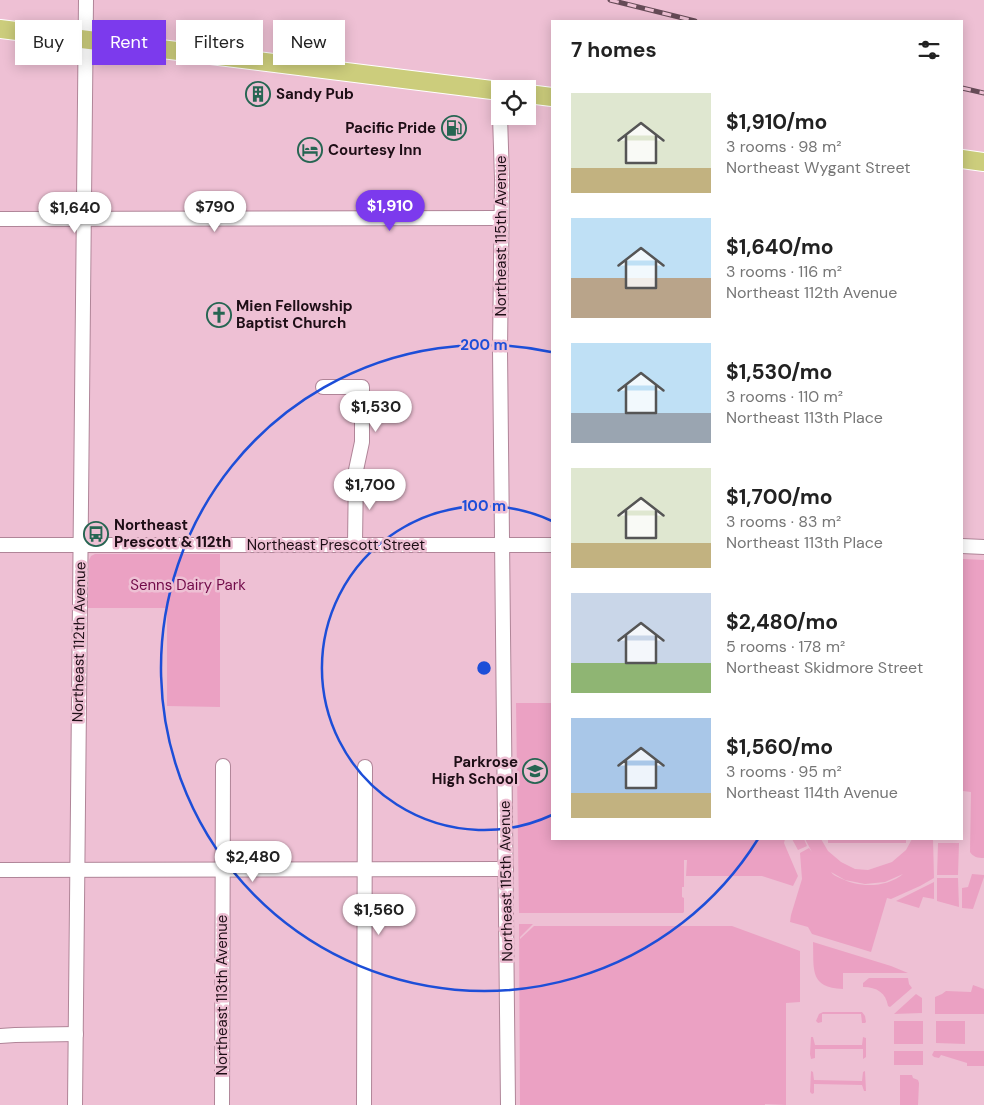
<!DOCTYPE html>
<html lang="en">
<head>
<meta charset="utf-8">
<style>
	:root { --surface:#fff; --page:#f2f2f2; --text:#222; --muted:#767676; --accent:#7c3aed }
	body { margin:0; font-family:"DM Sans",sans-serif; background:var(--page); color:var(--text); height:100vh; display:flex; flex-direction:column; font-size:19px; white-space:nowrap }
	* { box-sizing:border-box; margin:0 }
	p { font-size:16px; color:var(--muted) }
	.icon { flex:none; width:28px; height:28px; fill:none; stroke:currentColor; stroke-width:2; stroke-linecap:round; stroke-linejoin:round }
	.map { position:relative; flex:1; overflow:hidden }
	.sheet { position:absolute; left:551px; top:20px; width:412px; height:820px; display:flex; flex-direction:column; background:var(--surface); border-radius:0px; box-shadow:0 2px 12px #0003 }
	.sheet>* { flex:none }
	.guide { position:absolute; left:15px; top:20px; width:461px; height:45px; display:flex; gap:10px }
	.tools { position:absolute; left:491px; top:80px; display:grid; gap:10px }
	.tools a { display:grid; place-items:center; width:45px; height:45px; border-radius:0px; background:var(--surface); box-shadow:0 2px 12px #0003; font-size:25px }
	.price { position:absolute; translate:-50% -42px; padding:0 11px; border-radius:18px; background:#fff; color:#222; font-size:16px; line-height:32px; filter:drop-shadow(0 1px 2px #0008) }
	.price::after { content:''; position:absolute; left:50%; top:30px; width:15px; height:11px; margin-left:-8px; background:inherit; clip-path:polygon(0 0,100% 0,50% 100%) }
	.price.active { background:var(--accent); color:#fff }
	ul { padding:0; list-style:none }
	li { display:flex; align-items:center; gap:15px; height:125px; padding:0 20px }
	li span { display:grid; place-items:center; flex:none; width:140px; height:100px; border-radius:0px; color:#555 }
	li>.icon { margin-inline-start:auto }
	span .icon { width:60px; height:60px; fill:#fffc; stroke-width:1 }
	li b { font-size:21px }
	h2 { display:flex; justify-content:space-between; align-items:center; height:60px; padding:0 20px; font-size:21px }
	.chip { padding:0 18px; border-radius:0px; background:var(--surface); box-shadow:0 2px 12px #0003; font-size:18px; line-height:45px }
	.chip.active { background:var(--accent); color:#fff }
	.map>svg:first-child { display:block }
</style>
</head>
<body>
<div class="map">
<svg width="984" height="1105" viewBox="0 0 984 1105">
	<rect width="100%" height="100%" fill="#eec0d4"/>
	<g fill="#eba1c3" fill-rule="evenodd">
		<path d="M95 554H220V707L167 706V608H88L89 560 91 556Z"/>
		<path d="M963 559 984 560V858C978 858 973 857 970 852L971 792 963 791Z"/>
		<path d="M516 703H552V839H785L784 843 798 876 793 886 762 876H686L687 860H684V887H682V897L684 898V912L683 913H519Z"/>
		<path d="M792 839H804L807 846 798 850Z"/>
		<path d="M805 839H821L828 851 841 862 855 869 868 870 892 862 906 850 912 839H933L934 878 920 886 891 899 887 898 871 952 812 934 808 927 790 922 791 915 802 879 800 853 809 848 812 852ZM831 872 845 880 865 884 885 882 903 874C886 888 859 888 840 878 836 876 833 875 831 872Z"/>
		<rect x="828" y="839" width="78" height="4"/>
		<path d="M938 843H959L958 875H937Z"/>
		<path d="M972 874 984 875V877L973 909 962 908V888L968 887Z"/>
		<path d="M937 878H958L959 907 937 901Z"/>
		<path d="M934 882V899L923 897 919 908 896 901Z"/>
		<path d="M519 924H533L520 937V939L534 926H732L800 951V1002L786 1003V1105L765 1104V1093V1105H520Z"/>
		<path d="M813 942 891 966 908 973H843V989C809 988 814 969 813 942Z"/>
		<path d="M869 978H908L909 984 912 988 890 1007 888 1006C886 993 877 987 863 987V983Z"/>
		<path d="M973 985 984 989V1014H935V997L942 994 946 991 971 992Z"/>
		<path d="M916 994 922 998V1013L894 1014Z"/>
		<path d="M823 1012H862L865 1016 866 1022 865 1023H862L861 1014H822V1022L818 1023 816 1021 819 1014Z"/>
		<rect x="894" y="1021" width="29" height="23"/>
		<path d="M936 1021H965V1044L936 1043Z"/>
		<path d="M811 1037H813L815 1045H862L863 1037 866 1038V1057L863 1059V1049H815V1058L811 1059 810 1054Z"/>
		<rect x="894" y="1051" width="29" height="14"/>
		<path d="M934 1051H984V1066H967V1063L941 1055 939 1058 934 1057 932 1055Z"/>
		<path d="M811 1071 813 1072 814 1080 862 1081 863 1072 865 1071 866 1091H864L862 1085 814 1084V1093L812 1094 810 1092Z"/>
		<path d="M900 1075H912L913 1078 918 1080 919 1083 918 1105H900Z"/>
	</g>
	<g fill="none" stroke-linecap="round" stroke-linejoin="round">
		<defs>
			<g id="minor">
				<path d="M499 91 500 110"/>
				<path d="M500 116 502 179 500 350 508 1105"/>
				<path d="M0 219 501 218"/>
				<path d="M323 387H362V442L356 470 355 544"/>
				<path d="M0 545H552"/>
				<path d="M962 546 984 547"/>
				<path d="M0 870 506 869"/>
				<path d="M0 1036 15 1035 76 1034"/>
				<path d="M75 1105 86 0"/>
				<path d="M222 1105 223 766"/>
				<path d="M364 1105 365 767"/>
			</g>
			<g id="major">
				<path d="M0 29 500 91"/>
				<path d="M528 94 552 97"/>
				<path d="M962 159 984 162"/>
			</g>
		</defs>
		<use href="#minor" stroke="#b08598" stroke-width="16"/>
		<use href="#major" stroke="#fff" stroke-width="20"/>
		<use href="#minor" stroke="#fff" stroke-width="14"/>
		<use href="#major" stroke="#cccd7c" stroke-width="18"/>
		<defs>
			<g id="rail">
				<path d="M610 0 695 21"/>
				<path d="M962 88 984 93"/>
			</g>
		</defs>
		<use href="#rail" stroke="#664b57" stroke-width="5"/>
		<use href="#rail" stroke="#eec0d4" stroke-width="3" stroke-dasharray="9" stroke-linecap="butt"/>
	</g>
	<g fill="none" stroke="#1d4ed8" stroke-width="2.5">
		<path d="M552 815A162 162 0 1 1 552 521"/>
		<path d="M758 839A323 323 0 1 1 551 352"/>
	</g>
	<defs>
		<symbol id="building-ring" viewBox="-11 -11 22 22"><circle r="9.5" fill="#eec0d4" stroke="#266552" stroke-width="1.5"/><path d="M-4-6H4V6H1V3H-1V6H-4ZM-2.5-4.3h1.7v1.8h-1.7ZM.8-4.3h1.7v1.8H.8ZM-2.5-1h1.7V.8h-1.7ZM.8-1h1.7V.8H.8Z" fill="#266552"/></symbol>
		<symbol id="fuel-ring" viewBox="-11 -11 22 22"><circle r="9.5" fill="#eec0d4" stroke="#266552" stroke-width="1.5"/><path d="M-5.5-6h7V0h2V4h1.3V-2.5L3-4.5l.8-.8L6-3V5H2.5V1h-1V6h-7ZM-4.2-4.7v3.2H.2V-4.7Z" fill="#266552"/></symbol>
		<symbol id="hotel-ring" viewBox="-11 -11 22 22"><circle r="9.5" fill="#eec0d4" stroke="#266552" stroke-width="1.5"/><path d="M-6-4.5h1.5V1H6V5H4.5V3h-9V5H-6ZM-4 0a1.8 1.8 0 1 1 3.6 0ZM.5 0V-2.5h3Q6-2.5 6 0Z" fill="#266552"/></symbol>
		<symbol id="church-ring" viewBox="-11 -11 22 22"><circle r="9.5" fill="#eec0d4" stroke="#266552" stroke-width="1.5"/><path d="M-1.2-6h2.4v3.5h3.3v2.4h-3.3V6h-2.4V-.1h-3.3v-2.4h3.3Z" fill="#266552"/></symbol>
		<symbol id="bus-ring" viewBox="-11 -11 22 22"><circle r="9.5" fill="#eec0d4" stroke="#266552" stroke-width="1.5"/><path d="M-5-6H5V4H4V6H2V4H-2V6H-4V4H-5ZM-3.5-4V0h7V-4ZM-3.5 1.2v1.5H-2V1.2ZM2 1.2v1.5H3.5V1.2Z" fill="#266552"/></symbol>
		<symbol id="school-ring" viewBox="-11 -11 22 22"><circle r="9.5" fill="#eec0d4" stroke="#266552" stroke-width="1.5"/><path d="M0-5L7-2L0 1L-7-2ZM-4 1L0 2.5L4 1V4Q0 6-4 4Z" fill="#266552"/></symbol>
	</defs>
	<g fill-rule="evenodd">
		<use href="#building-ring" x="244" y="80" width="28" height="28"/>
		<use href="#fuel-ring" x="440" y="114" width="28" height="28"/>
		<use href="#hotel-ring" x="296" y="136" width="28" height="28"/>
		<use href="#church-ring" x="205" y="301" width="28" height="28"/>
		<use href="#bus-ring" x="82" y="520" width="28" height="28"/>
		<use href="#school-ring" x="521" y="757" width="28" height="28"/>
	</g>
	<g text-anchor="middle" stroke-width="5" stroke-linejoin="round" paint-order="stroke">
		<g font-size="15" font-weight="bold" fill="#1e0e16" stroke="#eec0d4" text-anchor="start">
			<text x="276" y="99">Sandy Pub</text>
			<text x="436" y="133" text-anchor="end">Pacific Pride</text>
			<text x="328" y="155">Courtesy Inn</text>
			<text x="236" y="311">Mien Fellowship<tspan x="236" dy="17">Baptist Church</tspan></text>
			<text x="114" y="530">Northeast<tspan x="114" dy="17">Prescott &amp; 112th</tspan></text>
			<text x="518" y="767" text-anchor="end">Parkrose<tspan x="518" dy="17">High School</tspan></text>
		</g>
		<g font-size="15" fill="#1e0e16" stroke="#eec0d4">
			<text transform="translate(501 236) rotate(-90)" y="5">Northeast 115th Avenue</text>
			<text x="336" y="550">Northeast Prescott Street</text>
			<text transform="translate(79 642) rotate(-89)" y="5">Northeast 112th Avenue</text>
			<text transform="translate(506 881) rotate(-91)" y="5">Northeast 115th Avenue</text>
			<text transform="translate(222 995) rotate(-90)" y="5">Northeast 113th Avenue</text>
		</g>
		<g font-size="15" fill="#710a49" stroke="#eec0d4">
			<text x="188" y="590">Senns Dairy Park</text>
		</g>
	</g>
	<circle cx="484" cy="668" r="8" fill="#1d4ed8" stroke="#eec0d4" stroke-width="2.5"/>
	<g font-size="15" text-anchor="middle" font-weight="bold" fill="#1d4ed8" stroke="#eec0d4" stroke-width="5" stroke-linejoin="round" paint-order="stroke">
		<text x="484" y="350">200 m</text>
		<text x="484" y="511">100 m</text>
	</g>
</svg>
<div class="tools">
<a><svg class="icon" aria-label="locate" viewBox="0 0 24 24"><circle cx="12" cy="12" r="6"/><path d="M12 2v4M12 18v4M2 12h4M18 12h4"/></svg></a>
</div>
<b class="price active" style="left:390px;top:232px">$1,910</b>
<b class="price" style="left:215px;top:233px">$790</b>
<b class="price" style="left:75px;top:234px">$1,640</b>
<b class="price" style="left:376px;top:433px">$1,530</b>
<b class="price" style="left:370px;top:511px">$1,700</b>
<b class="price" style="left:253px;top:883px">$2,480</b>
<b class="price" style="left:379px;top:936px">$1,560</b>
<div class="guide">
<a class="chip">Buy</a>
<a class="chip active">Rent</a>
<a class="chip">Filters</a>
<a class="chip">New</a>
</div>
<section class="sheet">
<h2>7 homes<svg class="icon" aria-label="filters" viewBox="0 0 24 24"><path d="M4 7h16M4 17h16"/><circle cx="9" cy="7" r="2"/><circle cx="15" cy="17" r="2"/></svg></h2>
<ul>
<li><span style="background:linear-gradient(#dfe7d0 75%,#c2b280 0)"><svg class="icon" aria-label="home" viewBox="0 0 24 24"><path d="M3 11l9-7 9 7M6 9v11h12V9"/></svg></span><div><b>$1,910/mo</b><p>3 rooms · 98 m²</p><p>Northeast Wygant Street</p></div></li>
<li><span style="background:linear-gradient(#bfe0f5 60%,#b9a48a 0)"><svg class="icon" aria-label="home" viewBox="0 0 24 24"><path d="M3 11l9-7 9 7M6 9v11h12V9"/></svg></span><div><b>$1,640/mo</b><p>3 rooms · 116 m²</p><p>Northeast 112th Avenue</p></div></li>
<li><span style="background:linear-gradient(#bfe0f5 70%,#9aa5b1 0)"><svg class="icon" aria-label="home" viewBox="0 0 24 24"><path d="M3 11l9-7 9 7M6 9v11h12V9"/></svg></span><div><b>$1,530/mo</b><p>3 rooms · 110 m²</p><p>Northeast 113th Place</p></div></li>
<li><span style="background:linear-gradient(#dfe7d0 75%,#c2b280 0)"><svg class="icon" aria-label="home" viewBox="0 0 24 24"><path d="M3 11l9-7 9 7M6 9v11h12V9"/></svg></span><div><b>$1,700/mo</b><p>3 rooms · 83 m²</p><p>Northeast 113th Place</p></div></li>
<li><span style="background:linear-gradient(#c9d6e8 70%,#8fb573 0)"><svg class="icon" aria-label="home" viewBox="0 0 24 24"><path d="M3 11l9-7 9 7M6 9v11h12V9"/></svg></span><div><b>$2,480/mo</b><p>5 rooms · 178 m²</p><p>Northeast Skidmore Street</p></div></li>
<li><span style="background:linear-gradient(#a9c7e8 75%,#c2b280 0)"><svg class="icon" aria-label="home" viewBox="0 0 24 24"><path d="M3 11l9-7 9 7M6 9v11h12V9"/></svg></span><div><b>$1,560/mo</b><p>3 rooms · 95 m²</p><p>Northeast 114th Avenue</p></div></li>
</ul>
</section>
</div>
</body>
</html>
